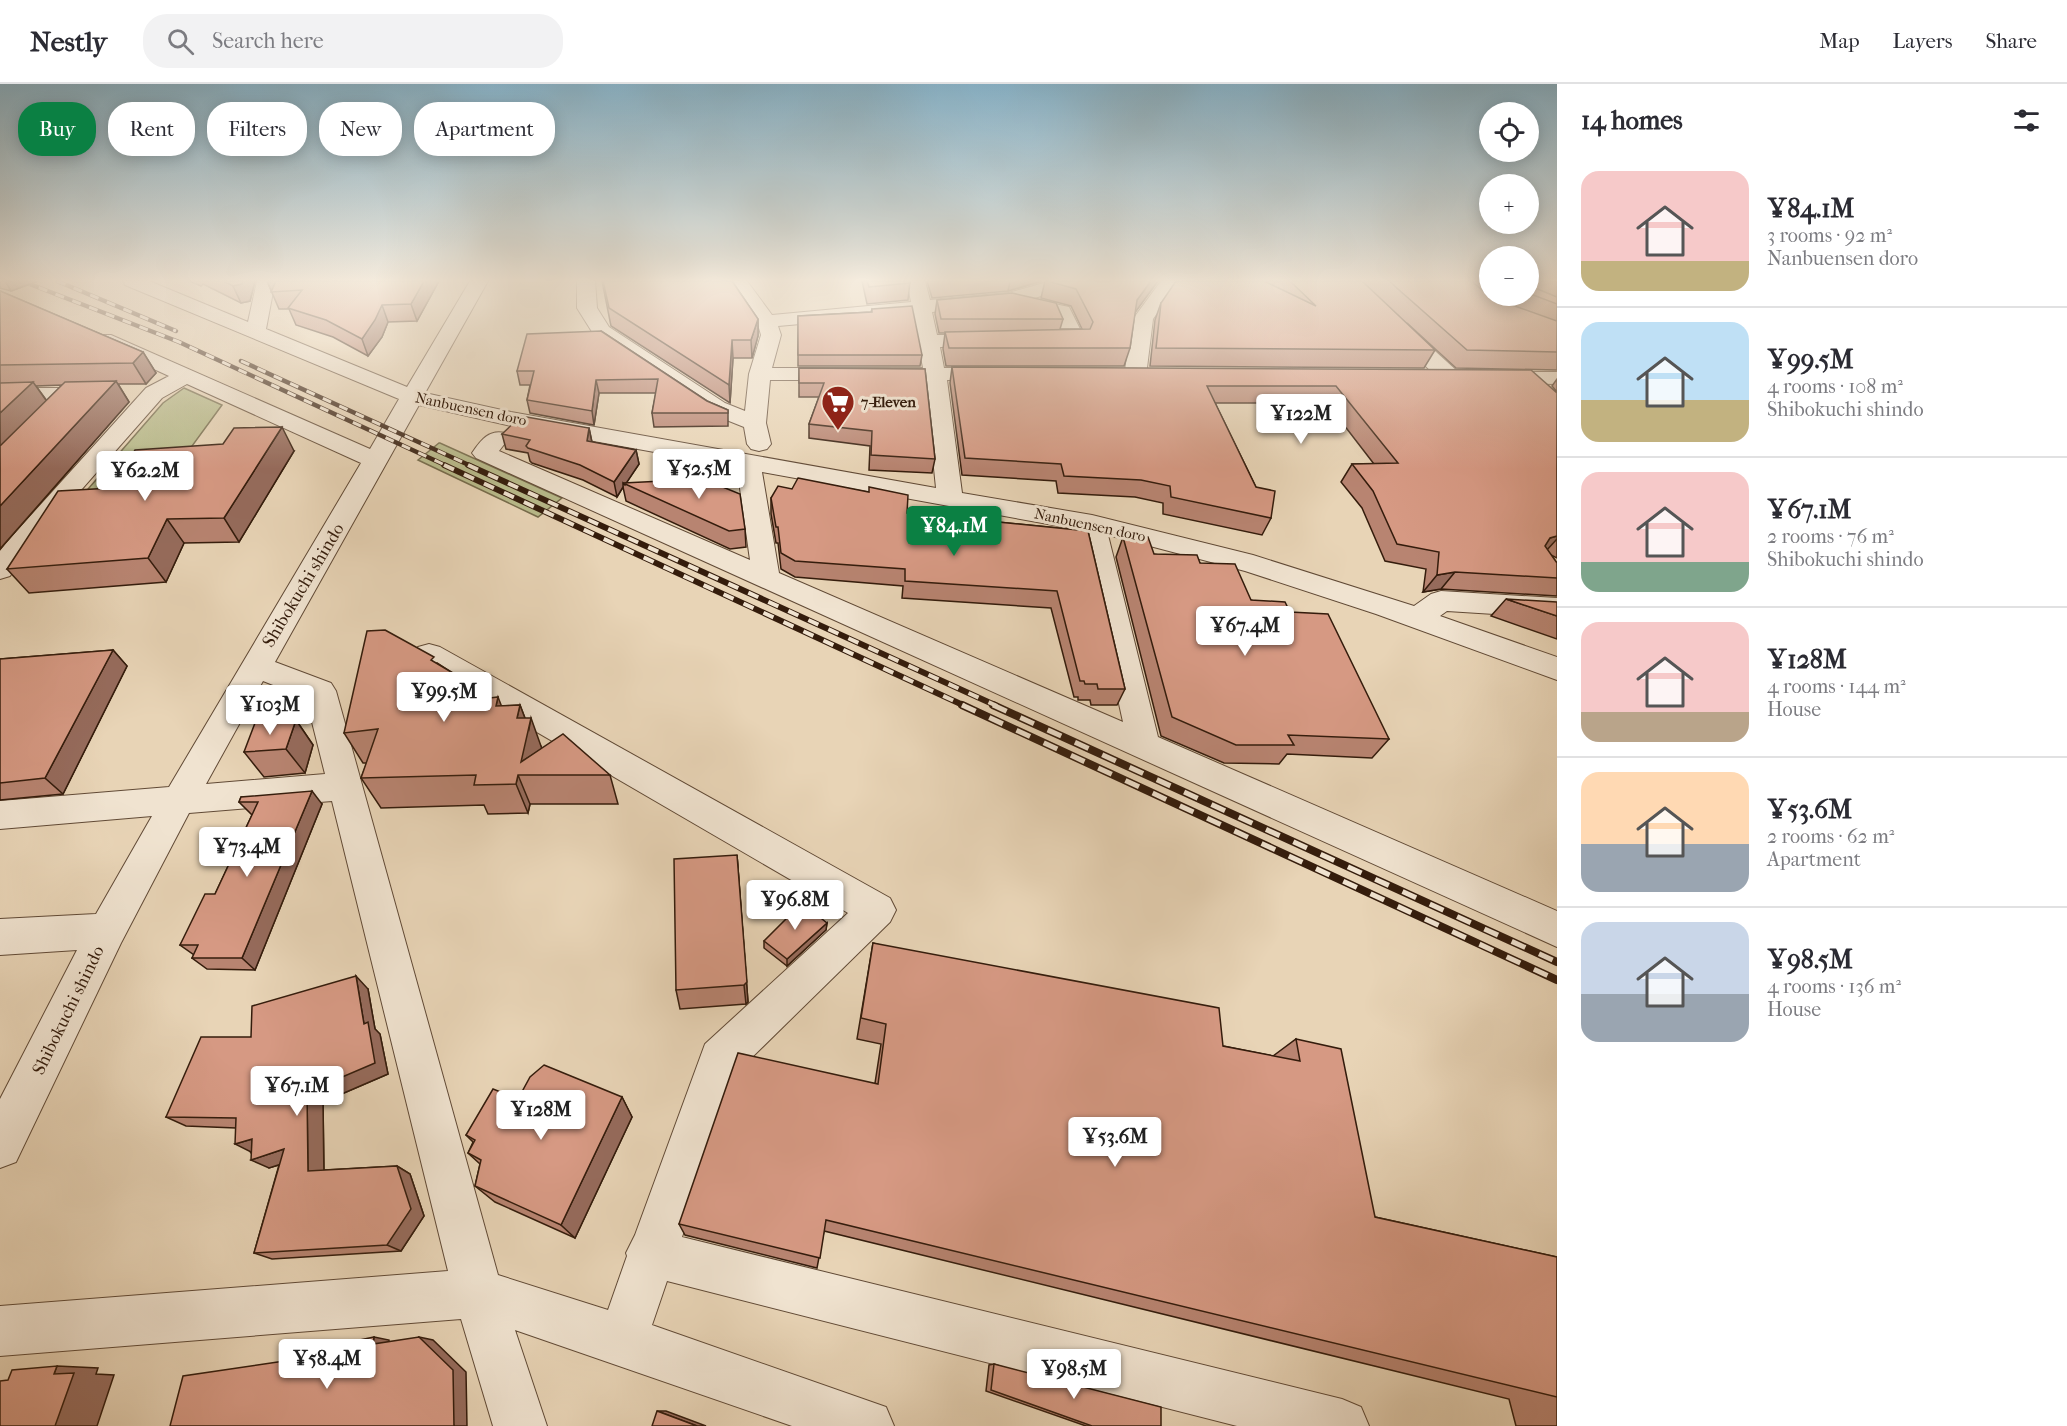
<!DOCTYPE html>
<html lang="en">
<head>
<meta charset="utf-8">
<style>
	:root { --surface:#fff; --page:#f2f2f3; --text:#2b2b33; --muted:#7c7c81; --line:#e1e1e2; --accent:#0b8043 }
	body { margin:0; font-family:"IM FELL French Canon",serif; background:var(--page); color:var(--text); height:100vh; display:flex; flex-direction:column; font-size:22px; white-space:nowrap }
	* { box-sizing:border-box; margin:0 }
	p { font-size:20px; color:var(--muted) }
	.icon { flex:none; width:33px; height:33px; fill:none; stroke:currentColor; stroke-width:2; stroke-linecap:round; stroke-linejoin:round }
	.map { position:relative; flex:1; overflow:hidden }
	.sheet { display:flex; flex-direction:column; background:var(--surface); width:510px }
	.sheet>* { flex:none }
	.banner { position:absolute; left:18px; top:18px; width:570px; height:54px; display:flex; gap:12px }
	.tools { position:absolute; left:1479px; top:18px; display:grid; gap:12px }
	.tools a { display:grid; place-items:center; width:60px; height:60px; border-radius:50%; background:var(--surface); box-shadow:0 3px 15px #0003; font-size:30px }
	.price { position:absolute; translate:-50% -51px; padding:0 14px; border-radius:6px; background:#fff; color:#222; font-size:20px; line-height:39px; filter:drop-shadow(0 2px 3px #0008) }
	.price::after { content:''; position:absolute; left:50%; top:36px; width:18px; height:14px; margin-left:-9px; background:inherit; clip-path:polygon(0 0,100% 0,50% 100%) }
	.price.selected { background:var(--accent); color:#fff }
	ul { padding:0; list-style:none }
	li { display:flex; align-items:center; gap:18px; height:150px; padding:0 24px }
	li+li { border-top:2px solid var(--line) }
	li span { display:grid; place-items:center; flex:none; width:168px; height:120px; border-radius:18px; color:#555 }
	li>.icon { margin-inline-start:auto }
	span .icon { width:72px; height:72px; fill:#fffc; stroke-width:1 }
	li b { font-size:26px }
	h2 { display:flex; justify-content:space-between; align-items:center; height:72px; padding:0 24px; font-size:26px }
	.tag { padding:0 21px; border-radius:24px; background:var(--surface); box-shadow:0 3px 15px #0003; font-size:21px; line-height:54px }
	.tag.selected { background:var(--accent); color:#fff }
	header { display:flex; align-items:center; gap:36px; box-sizing:border-box; height:84px; padding:0 30px; background:var(--surface); border-bottom:2px solid var(--line) }
	header strong { font-size:28px }
	nav { display:flex; gap:33px; margin-inline-start:auto; font-size:21px }
	.search { width:420px; height:54px; background:var(--page); display:flex; align-items:center; gap:15px; box-sizing:border-box; padding:0 21px; border-radius:24px; color:var(--muted); font-size:22px }
	main { display:flex; flex:1; min-height:0 }
	.map>svg:first-child { display:block }
</style>
</head>
<body>
<header>
<strong>Nestly</strong>
<div class="search"><svg class="icon" aria-label="search" viewBox="0 0 24 24"><circle cx="10" cy="10" r="6"/><path d="M15 15l6 6"/></svg>Search here</div>
<nav><a>Map</a><a>Layers</a><a>Share</a></nav>
</header>
<main>
<div class="map">
<svg width="1557" height="1342" viewBox="0 0 1557 1342">
	<rect width="100%" height="100%" fill="#e8d4b6"/>
	<filter id="stains"><feTurbulence type="fractalNoise" baseFrequency=".00333" numOctaves="4"/><feColorMatrix values="0 0 0 0 .2 0 0 0 0 .09 0 0 0 0 .02 0 0 0 .5 -.17"/></filter>
	<radialGradient id="worn" r=".72"><stop offset=".6" stop-color="#630" stop-opacity="0"/><stop offset="1" stop-color="#630" stop-opacity=".3"/></radialGradient>
	<g fill="#b9bc8c" stroke="#766c4c" stroke-width="1.5">
		<path d="M184 304 222 321 176 384 68 428 163 319Z"/>
		<path d="M439 359H440L562 414 538 433 418 376Z"/>
	</g>
	<g fill="none" stroke-linecap="round" stroke-linejoin="round">
		<defs>
			<g id="minor">
				<path d="M123 197H149L248 238 257 197H275L266 245 407 303 470 197H488L425 309 511 328 936 404 925 296H770L766 339 771 360 767 365 759 367 751 365 747 360 744 343 709 329 594 251 577 224V197H595L597 224 609 243 725 319 745 327 749 290 761 251 757 237 728 197H747L772 231 911 218 907 197H925L930 216 1008 209 1051 197H1081L1079 201 1031 215 1069 223 1086 257 1083 261C1069 265 1050 265 1036 261L1033 257 1036 253 1063 251 1054 231 1009 221 932 228 937 251H989L996 253 999 257 996 261 989 263H940L944 284H995L1003 285 1006 290 1003 295 995 296H947L962 409 1092 431 1253 471 1414 522 1431 510 1441 507 1557 514V534L1447 527 1440 532 1557 573V596L1376 530 1245 487 1108 451 1158 653 1557 827V863L476 374 472 369C481 356 489 345 505 349L509 354 499 367 750 476 737 383 511 342 419 321 275 578 331 599 336 607 498 1191 608 1226 627 1172 626 1169 635 1151 705 960 848 829 418 579 414 571 418 563 429 560 440 563 890 814 896 826 890 838 737 988 682 1153 1342 1315 1361 1323 1369 1342H1237L667 1197 652 1241 886 1323 894 1342H792L515 1246 547 1342H493L461 1235 0 1272V1222L448 1187 332 717 189 729 121 859 16 1078 0 1084V1015L77 866 0 871V835L96 830 152 732 0 745V717L169 703 361 379 187 300 162 314 24 471 10 492 0 495V467L6 459 146 304 169 292 97 259 94 255 97 251H111L370 365 399 315 125 201ZM913 230 923 284H772L781 251 778 242ZM762 388 1081 446 1123 638 779 489ZM263 597 306 614 325 690 206 700Z"/>
				<path d="M1161 197H1180L1153 235 1146 292 1143 297 1135 298 1127 297 1124 292 1133 235Z"/>
				<path d="M1338 197H1358L1457 287 1460 292 1457 297 1449 298 1441 297Z"/>
				<path d="M1496 288H1557V300L1488 299 1485 294 1488 289Z"/>
				<path d="M0 304H96L104 306 107 311 104 316 96 318H0Z"/>
			</g>
		</defs>
		<use href="#minor" stroke="#614a36" stroke-width="2"/>
		<use href="#minor" fill="#f0e3d0" fill-rule="evenodd"/>
		<defs>
			<g id="rail-far2">
				<path d="M22 197 179 258 447 382"/>
				<path d="M57 197 176 247"/>
				<path d="M241 277 471 382"/>
			</g>
			<g id="rail-far1">
				<path d="M444 381 965 622"/>
				<path d="M468 381 997 622"/>
			</g>
			<g id="rail">
				<path d="M962 621 1557 896"/>
				<path d="M993 621 1557 878"/>
			</g>
		</defs>
		<use href="#rail-far2" stroke="#341c0c" stroke-width="4.5"/>
		<use href="#rail-far1" stroke="#341c0c" stroke-width="6"/>
		<use href="#rail" stroke="#341c0c" stroke-width="8"/>
		<use href="#rail-far2" stroke="#f0e3d0" stroke-width="3" stroke-dasharray="9" stroke-linecap="butt"/>
		<use href="#rail-far1" stroke="#f0e3d0" stroke-width="4" stroke-dasharray="11" stroke-linecap="butt"/>
		<use href="#rail" stroke="#f0e3d0" stroke-width="5" stroke-dasharray="15" stroke-linecap="butt"/>
	</g>
	<g fill="#b88471" stroke="#341c0c" stroke-width="1.5" fill-rule="evenodd">
		<path d="M0 197H38L11 207 0 204Z"/>
		<path d="M190 197H255L250 217 241 219 203 200 201 202Z"/>
		<path d="M267 197H439L417 237 388 238 382 253 368 272 333 253 296 241 289 225H279Z"/>
		<path d="M602 197H732L758 235V252L752 274H733L730 319 611 242Z"/>
		<path d="M862 197H910L908 216 867 220Z"/>
		<path d="M927 197H1042L1008 207 932 214Z"/>
		<path d="M1045 197H1158L1135 228 1130 264 1124 282H946L943 265 945 249H939L935 230 937 216 1063 235 1060 245H1082L1071 222 1041 214Z"/>
		<path d="M1266 197H1490V212H1528V197H1557V286L1456 284 1407 239 1435 266 1424 284 1150 282 1155 236 1161 219 1267 199Z"/>
		<path d="M0 207 143 268 156 289 146 300H118L129 318 0 465ZM62 301 47 317 36 302Z"/>
		<path d="M872 225 922 271 920 282H798V232L871 228Z"/>
		<path d="M601 247 707 317 728 326V342L654 343 652 329 656 309H599L594 341 530 329 527 316 530 301H520L517 287Z"/>
		<path d="M952 283 1557 309V474L1551 471 1557 479V512L1441 505 1423 508 1426 485 1385 477 1362 424 1341 398 1352 380H1374L1327 319H1215L1271 434 1262 451 1163 430V419L1135 413 1058 409 1056 397 962 391 950 299Z"/>
		<path d="M799 284 925 285 935 375 932 389 869 386 870 362 809 354V340L819 313H799Z"/>
		<path d="M1557 295V308L1552 302Z"/>
		<path d="M589 344 592 358 636 366 639 380 626 399 745 445 746 463 730 465 626 417 623 403 617 413 583 396 532 379 530 377 528 369 506 365 502 350Z"/>
		<path d="M294 367 239 458 184 459 166 498 29 509 7 485 112 404Z"/>
		<path d="M792 405 907 429 1088 447 1125 605 1117 621H1091L1090 616H1078V613H1074L1051 524 902 514 903 502 795 493 781 485 778 459H776L771 430V414Z"/>
		<path d="M1123 453 1154 470 1200 479 1251 516 1290 528 1389 655 1372 674 1287 670 1279 680 1224 679 1161 652 1116 473Z"/>
		<path d="M1506 515 1557 532V555L1491 532Z"/>
		<path d="M113 566 127 582 63 710 0 716V575Z"/>
		<path d="M437 579 491 614 501 622 520 621 525 634 542 664 610 691 618 720H530L528 729 488 730 484 721 381 724 361 694 367 679H363L344 649Z"/>
		<path d="M296 636 313 661 305 689 264 693 244 668Z"/>
		<path d="M241 713 322 720 255 886 207 885 192 874 194 871 180 861 215 810 252 731 239 718Z"/>
		<path d="M737 771 748 918 746 920 680 925 676 906Z"/>
		<path d="M827 839 826 846 787 882 764 864V857Z"/>
		<path d="M873 859 1223 962 1273 972 1296 955 1375 1133 1557 1173V1342H1516L1509 1315 824 1147 817 1184 685 1151 679 1140 875 999 881 960 857 955Z"/>
		<path d="M368 905 375 945 380 950 388 990 323 1018 324 1086 397 1082 410 1090 424 1132 401 1167 272 1175 254 1169 279 1081 269 1084 251 1069 236 1044 186 1042 166 1033 251 953Z"/>
		<path d="M622 1013 632 1033 575 1154 495 1118 475 1102 480 1080 468 1069 473 1058 466 1051 518 1015Z"/>
		<path d="M994 1280 1161 1342H1086L986 1307 989 1281Z"/>
	</g>
	<g fill="#966b5c" stroke="#341c0c" stroke-width="1.5">
		<path d="M5 197H38L11 207Z"/>
		<path d="M243 197H255L250 217 241 219 233 202Z"/>
		<path d="M267 197H278L272 208Z"/>
		<path d="M424 197H439L417 237 411 220Z"/>
		<path d="M1010 197H1042L1008 207Z"/>
		<path d="M1151 197H1158L1131 234 1137 216Z"/>
		<path d="M382 221 388 238 382 253 368 272 362 255Z"/>
		<path d="M758 235V252L752 274 751 256Z"/>
		<path d="M732 256 733 274 730 319 729 301Z"/>
		<path d="M143 268 156 289 146 300 133 279Z"/>
		<path d="M596 296 599 309 594 341 592 327Z"/>
		<path d="M116 297 129 318 0 465V422Z"/>
		<path d="M33 298 48 319 0 367V329Z"/>
		<path d="M282 343 294 367 239 458 224 434Z"/>
		<path d="M589 344 592 359 587 357Z"/>
		<path d="M636 366 639 380 625 401 623 399V403L617 413 614 398Z"/>
		<path d="M167 435 184 459 166 498 148 474Z"/>
		<path d="M1557 452V455L1545 468 1535 471 1550 454Z"/>
		<path d="M1455 488 1441 505 1423 508 1437 491Z"/>
		<path d="M113 566 127 582 63 710 45 694Z"/>
		<path d="M498 613 510 644 496 622Z"/>
		<path d="M520 621 529 645 531 634 542 665 521 678 517 634Z"/>
		<path d="M296 636 313 661 305 689 286 665Z"/>
		<path d="M518 691 530 720 528 729 516 700Z"/>
		<path d="M312 707 322 720 255 886 242 874Z"/>
		<path d="M737 771 748 918 746 920 744 901Z"/>
		<path d="M827 839 826 846 787 882V875Z"/>
		<path d="M356 892 368 905 375 945 380 950 388 990 323 1018 324 1095 308 1087 307 1008 364 940Z"/>
		<path d="M622 1013 632 1033 575 1154 561 1141Z"/>
		<path d="M252 1055 253 1069 235 1060Z"/>
		<path d="M284 1065 300 1074 269 1084 251 1076Z"/>
		<path d="M397 1082 410 1090 424 1132 401 1167 387 1161Z"/>
		<path d="M374 1253 389 1256V1263L373 1260Z"/>
		<path d="M419 1253 433 1256 466 1288 467 1342H454Z"/>
		<path d="M57 1282 98 1284 96 1290 114 1291 97 1342H55L54 1290Z"/>
		<path d="M657 1327H666L706 1342H697Z"/>
	</g>
	<g fill="#d69983" stroke="#341c0c" stroke-width="1.5">
		<path d="M223 197H243L242 200 233 202Z"/>
		<path d="M276 197H424L411 220 382 221 375 236 362 255 326 236 288 224 302 206 271 208Z"/>
		<path d="M603 197H732L758 235 751 256H732L729 301 609 224Z"/>
		<path d="M867 197H910V199L869 203Z"/>
		<path d="M1047 197H1151L1137 216 1130 264H949L945 248 1090 245 1093 238 1076 205Z"/>
		<path d="M1176 197H1264L1316 222 1290 197H1362L1435 266 1156 264 1161 219Z"/>
		<path d="M1389 197H1471L1492 214 1557 237V268L1467 266Z"/>
		<path d="M1528 201 1557 213V220L1528 209Z"/>
		<path d="M0 207 143 268 133 279 0 281Z"/>
		<path d="M1012 209 1056 219 1063 235H941L937 216Z"/>
		<path d="M912 222 922 271H798V232L872 228V225Z"/>
		<path d="M601 247 707 317 728 326V329H652L658 295 596 296 592 327 527 316 534 287H517L527 250Z"/>
		<path d="M952 283 1531 286 1557 309V452L1550 454 1545 462 1557 479V494L1455 488 1437 491 1439 468 1397 460 1373 407 1352 380 1398 379 1336 302H1207L1256 403 1275 407 1271 434 1171 413 1170 402 1141 396 1064 392 1061 380 965 374Z"/>
		<path d="M799 284 925 285 935 375 871 371 872 347 809 340 824 299H799Z"/>
		<path d="M116 297 0 422V362L65 298Z"/>
		<path d="M33 298 0 329V299Z"/>
		<path d="M521 332 589 344 587 357 636 366 614 398 580 381 528 364 526 362 530 356 502 350Z"/>
		<path d="M282 343 224 434 167 435 148 474 7 485 58 407 112 404 135 366 223 360 234 344Z"/>
		<path d="M798 394 869 408V403L908 411 907 429 1088 447 1125 605H1098L1097 600H1085L1084 597H1080L1057 507 905 497V485L795 477 781 469 778 443H776L771 414 778 402 792 405Z"/>
		<path d="M703 395 740 410 745 445 729 447 623 399Z"/>
		<path d="M1123 453H1148L1154 470 1197 471 1200 479 1235 480 1251 516 1285 518 1290 528 1328 530 1389 655 1288 651 1294 661H1236L1172 633Z"/>
		<path d="M1506 515 1557 518V532Z"/>
		<path d="M385 546 434 573 431 576 490 611V614L498 613 496 622 520 621 517 634H531L521 678 563 650 610 691H518L516 700 474 701 476 691 361 694 378 645 344 649 367 547Z"/>
		<path d="M113 566 45 694 0 699V575Z"/>
		<path d="M296 636 286 665 244 668 255 639Z"/>
		<path d="M312 707 242 874H192L198 861H180L205 810H215L258 718H239L241 713Z"/>
		<path d="M737 771 747 898 744 901 676 906 674 775Z"/>
		<path d="M802 819 827 839 787 875 764 857Z"/>
		<path d="M873 859 1219 924 1223 962 1300 977 1296 955 1341 965 1375 1133 1557 1173V1313L826 1136 820 1174 679 1140 738 969 878 1000 886 940 861 934Z"/>
		<path d="M356 892 364 940 368 938 375 979 307 1008 308 1087 397 1082 411 1125 387 1161 254 1169 284 1065 251 1076 252 1055 235 1060 236 1034 166 1033 201 953H251L252 922Z"/>
		<path d="M544 981 622 1013 561 1141 475 1102 481 1076 468 1069 475 1056 466 1051 493 1005 518 1015 530 993Z"/>
		<path d="M374 1253 373 1260 419 1253 453 1286 454 1342H170L183 1292 325 1271 326 1263Z"/>
		<path d="M994 1280 1161 1323V1342H1092L991 1306Z"/>
		<path d="M57 1282 54 1290 74 1289 55 1342H0V1297L8 1296 12 1286Z"/>
		<path d="M657 1327 697 1342H652Z"/>
	</g>
	<linearGradient id="sky" x2="0" y2="1"><stop stop-color="#88b6ce"/><stop offset="0.51" stop-color="#f5ecde"/><stop offset="1" stop-color="#f5ecde" stop-opacity="0"/></linearGradient>
	<rect width="1557" height="385" fill="url(#sky)"/>
	<defs>
		<symbol id="supermarket-pin" viewBox="-11 -11 22 30"><path d="M0 17L-7.5 6A9.5 9.5 0 1 1 7.5 6Z" fill="#8f2418" stroke="#f0e3d0"/><path d="M-6-5.5h2.5l.6 2H6L4.5 2H-2.5L-4.4-4H-6ZM-1.5 3.2a1.3 1.3 0 1 0 .1 0ZM3 3.2a1.3 1.3 0 1 0 .1 0Z" fill="#fff"/></symbol>
	</defs>
	<g fill-rule="evenodd">
		<use href="#supermarket-pin" x="819" y="299" width="38" height="52"/>
	</g>
	<g text-anchor="middle" stroke-width="6" stroke-linejoin="round" paint-order="stroke">
		<g font-size="15" font-weight="bold" fill="#341c0c" stroke="#f0e3d0" text-anchor="start">
			<text x="861" y="323">7-Eleven</text>
		</g>
		<g font-size="15" fill="#341c0c" stroke="#f0e3d0">
			<text transform="translate(471 325) rotate(12)" y="5">Nanbuensen doro</text>
			<text transform="translate(1090 441) rotate(12)" y="5">Nanbuensen doro</text>
		</g>
		<g font-size="18" fill="#341c0c" stroke="#f0e3d0">
			<text transform="translate(303 501) rotate(-59)" y="6">Shibokuchi shindo</text>
			<text transform="translate(68 926) rotate(-64)" y="6">Shibokuchi shindo</text>
		</g>
	</g>
	<rect width="100%" height="100%" filter="url(#stains)"/>
	<rect width="100%" height="100%" fill="url(#worn)"/>
</svg>
<div class="tools">
<a><svg class="icon" aria-label="locate" viewBox="0 0 24 24"><circle cx="12" cy="12" r="6"/><path d="M12 2v4M12 18v4M2 12h4M18 12h4"/></svg></a>
<a>+</a>
<a>−</a>
</div>
<b class="price" style="left:1301px;top:361px">¥122M</b>
<b class="price" style="left:699px;top:416px">¥52.5M</b>
<b class="price" style="left:145px;top:418px">¥62.2M</b>
<b class="price selected" style="left:954px;top:473px">¥84.1M</b>
<b class="price" style="left:1245px;top:573px">¥67.4M</b>
<b class="price" style="left:444px;top:639px">¥99.5M</b>
<b class="price" style="left:270px;top:652px">¥103M</b>
<b class="price" style="left:247px;top:794px">¥73.4M</b>
<b class="price" style="left:795px;top:847px">¥96.8M</b>
<b class="price" style="left:297px;top:1033px">¥67.1M</b>
<b class="price" style="left:541px;top:1057px">¥128M</b>
<b class="price" style="left:1115px;top:1084px">¥53.6M</b>
<b class="price" style="left:327px;top:1306px">¥58.4M</b>
<b class="price" style="left:1074px;top:1316px">¥98.5M</b>
<div class="banner">
<a class="tag selected">Buy</a>
<a class="tag">Rent</a>
<a class="tag">Filters</a>
<a class="tag">New</a>
<a class="tag">Apartment</a>
</div>
</div>
<section class="sheet">
<h2>14 homes<svg class="icon" aria-label="filters" viewBox="0 0 24 24"><path d="M4 7h16M4 17h16"/><circle cx="9" cy="7" r="2"/><circle cx="15" cy="17" r="2"/></svg></h2>
<ul>
<li><span style="background:linear-gradient(#f6c9c9 75%,#c2b280 0)"><svg class="icon" aria-label="home" viewBox="0 0 24 24"><path d="M3 11l9-7 9 7M6 9v11h12V9"/></svg></span><div><b>¥84.1M</b><p>3 rooms · 92 m²</p><p>Nanbuensen doro</p></div></li>
<li><span style="background:linear-gradient(#bfe0f5 65%,#c2b280 0)"><svg class="icon" aria-label="home" viewBox="0 0 24 24"><path d="M3 11l9-7 9 7M6 9v11h12V9"/></svg></span><div><b>¥99.5M</b><p>4 rooms · 108 m²</p><p>Shibokuchi shindo</p></div></li>
<li><span style="background:linear-gradient(#f6c9c9 75%,#7fa58c 0)"><svg class="icon" aria-label="home" viewBox="0 0 24 24"><path d="M3 11l9-7 9 7M6 9v11h12V9"/></svg></span><div><b>¥67.1M</b><p>2 rooms · 76 m²</p><p>Shibokuchi shindo</p></div></li>
<li><span style="background:linear-gradient(#f6c9c9 75%,#b9a48a 0)"><svg class="icon" aria-label="home" viewBox="0 0 24 24"><path d="M3 11l9-7 9 7M6 9v11h12V9"/></svg></span><div><b>¥128M</b><p>4 rooms · 144 m²</p><p>House</p></div></li>
<li><span style="background:linear-gradient(#ffd9b3 60%,#9aa5b1 0)"><svg class="icon" aria-label="home" viewBox="0 0 24 24"><path d="M3 11l9-7 9 7M6 9v11h12V9"/></svg></span><div><b>¥53.6M</b><p>2 rooms · 62 m²</p><p>Apartment</p></div></li>
<li><span style="background:linear-gradient(#c9d6e8 60%,#9aa5b1 0)"><svg class="icon" aria-label="home" viewBox="0 0 24 24"><path d="M3 11l9-7 9 7M6 9v11h12V9"/></svg></span><div><b>¥98.5M</b><p>4 rooms · 136 m²</p><p>House</p></div></li>
</ul>
</section>
</main>
</body>
</html>
